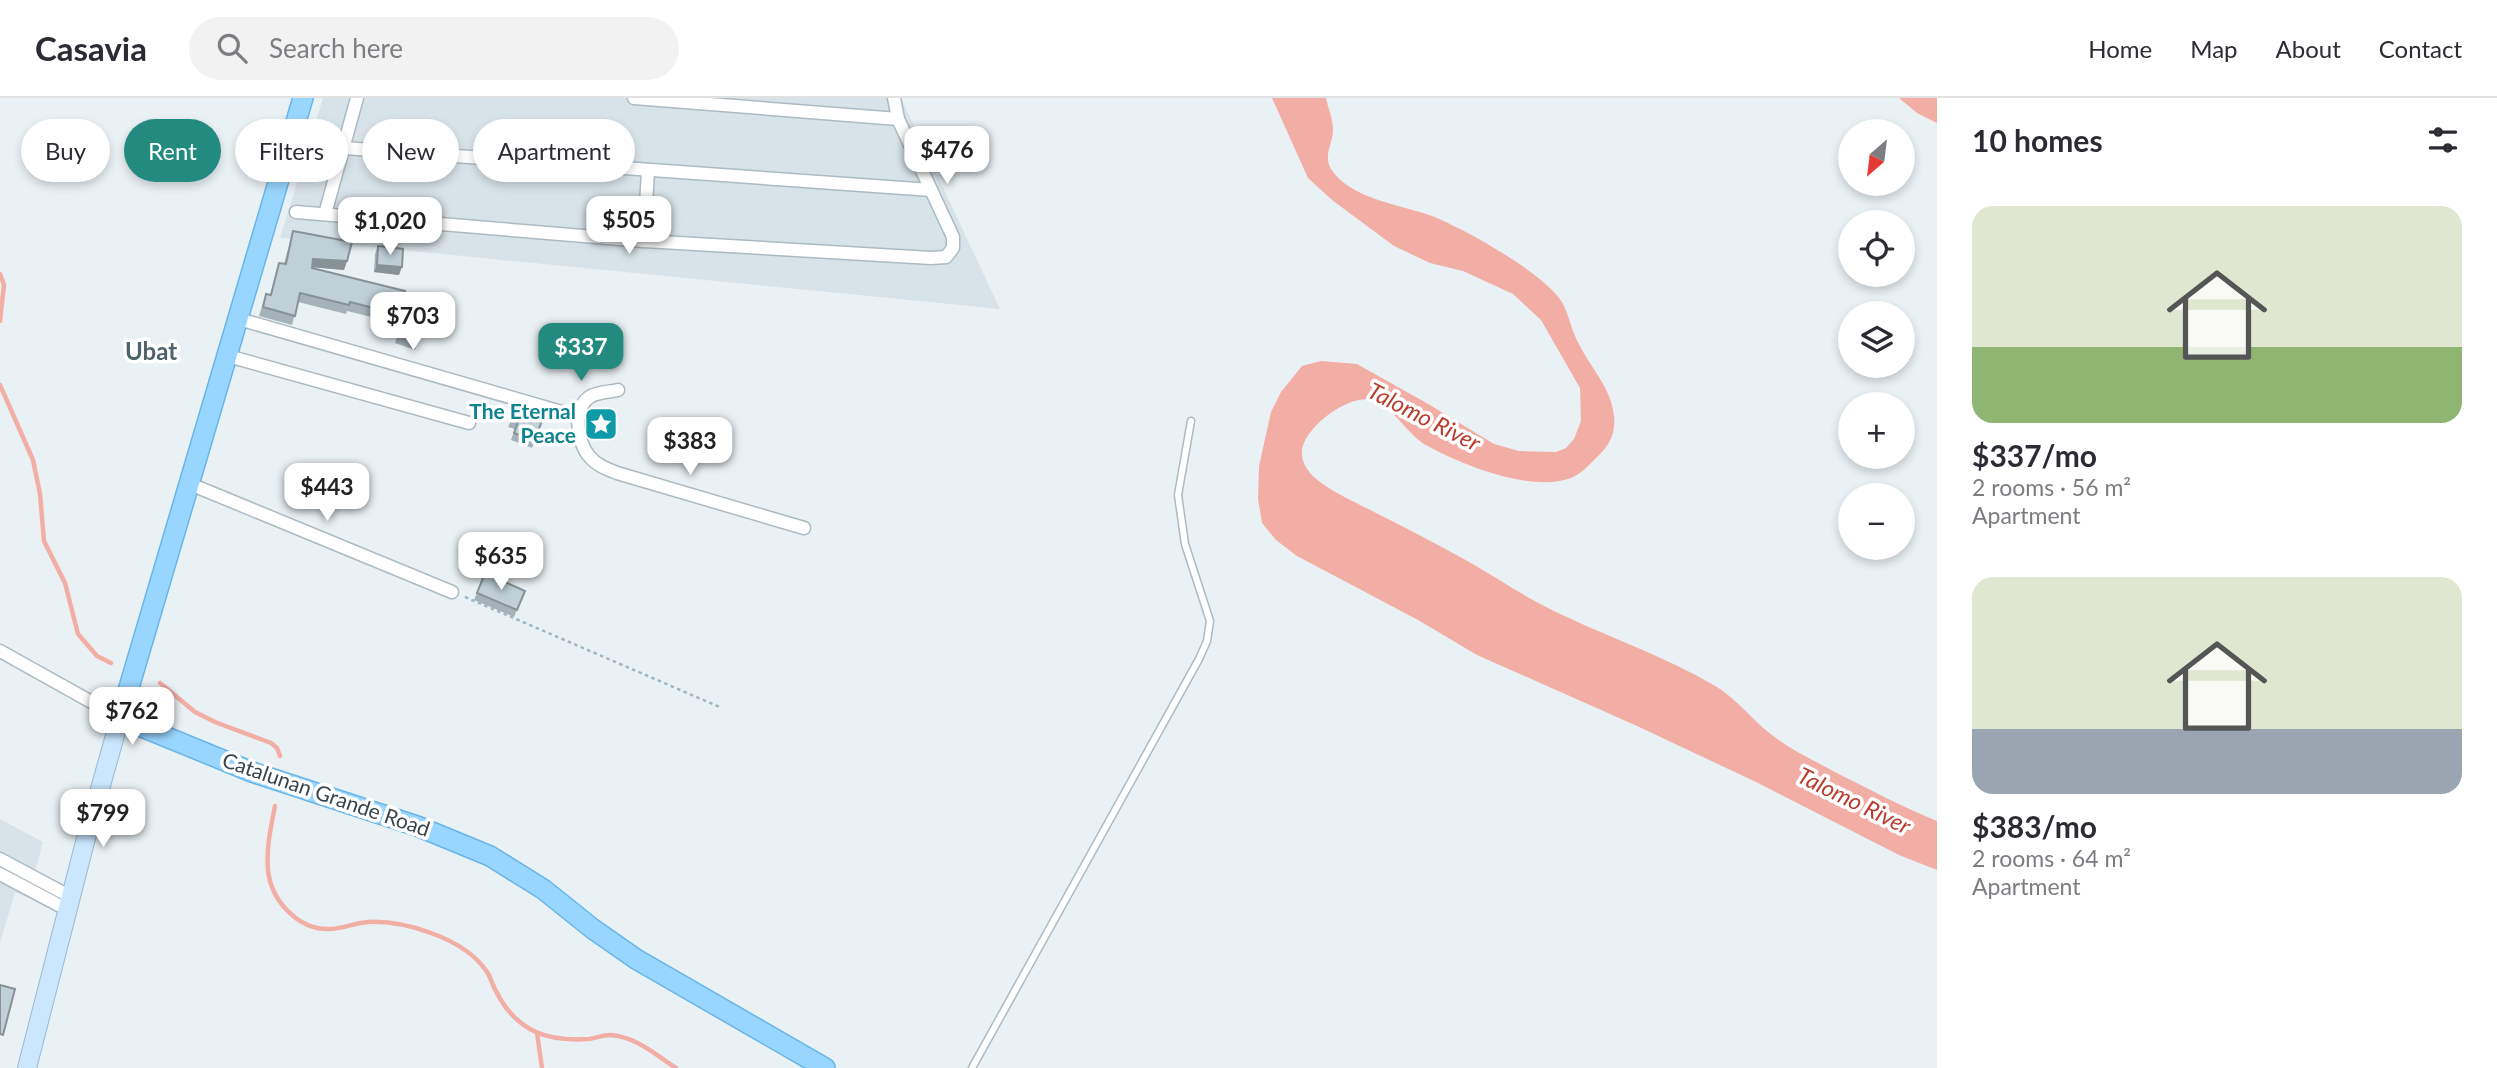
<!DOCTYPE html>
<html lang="en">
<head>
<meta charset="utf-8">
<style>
	:root { --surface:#fff; --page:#f2f2f3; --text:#2b2b33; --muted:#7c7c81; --line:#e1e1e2; --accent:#228a7e }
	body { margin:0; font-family:Lato,sans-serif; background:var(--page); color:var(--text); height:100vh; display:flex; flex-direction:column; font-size:26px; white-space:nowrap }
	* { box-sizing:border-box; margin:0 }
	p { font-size:23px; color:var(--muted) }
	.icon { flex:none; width:38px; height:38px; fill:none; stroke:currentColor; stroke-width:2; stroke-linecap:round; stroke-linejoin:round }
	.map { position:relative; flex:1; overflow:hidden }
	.details { display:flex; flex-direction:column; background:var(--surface); width:560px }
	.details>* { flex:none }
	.banner { position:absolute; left:21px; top:21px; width:665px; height:63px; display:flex; gap:14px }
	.needle { width:46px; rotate:208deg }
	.fabs { position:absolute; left:1838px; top:21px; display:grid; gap:14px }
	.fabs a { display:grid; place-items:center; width:77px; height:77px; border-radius:50%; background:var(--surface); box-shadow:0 4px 10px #0003; font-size:35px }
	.price { position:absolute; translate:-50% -60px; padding:0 16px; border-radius:14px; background:#fff; color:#222; font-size:23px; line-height:46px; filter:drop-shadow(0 2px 4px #0008) }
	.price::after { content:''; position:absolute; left:50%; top:42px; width:21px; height:16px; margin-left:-10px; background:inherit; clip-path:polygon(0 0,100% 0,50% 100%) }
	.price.on { background:var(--accent); color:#fff }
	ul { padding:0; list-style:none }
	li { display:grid; align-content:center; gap:14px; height:371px; padding:0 35px }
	li span { display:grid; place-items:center; height:217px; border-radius:21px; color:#555 }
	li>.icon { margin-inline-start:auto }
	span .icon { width:126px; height:126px; fill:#fffc; stroke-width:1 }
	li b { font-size:30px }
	h2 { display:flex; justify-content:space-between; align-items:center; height:84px; padding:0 35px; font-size:30px }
	.tag { padding:0 24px; border-radius:32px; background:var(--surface); box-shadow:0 4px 10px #0003; font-size:24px; line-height:63px }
	.tag.on { background:var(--accent); color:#fff }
	header { display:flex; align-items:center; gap:42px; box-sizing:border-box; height:98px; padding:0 35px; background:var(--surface); border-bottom:2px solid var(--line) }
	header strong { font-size:33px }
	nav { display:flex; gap:38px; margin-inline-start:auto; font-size:24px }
	.search { width:490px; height:63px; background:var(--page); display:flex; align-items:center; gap:18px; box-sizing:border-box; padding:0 24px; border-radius:38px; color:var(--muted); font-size:26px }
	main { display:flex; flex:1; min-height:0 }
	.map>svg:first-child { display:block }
</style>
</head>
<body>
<header>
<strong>Casavia</strong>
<div class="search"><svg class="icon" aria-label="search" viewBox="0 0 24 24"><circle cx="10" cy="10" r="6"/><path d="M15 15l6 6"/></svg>Search here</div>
<nav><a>Home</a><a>Map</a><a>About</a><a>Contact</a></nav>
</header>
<main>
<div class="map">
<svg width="1937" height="970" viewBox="0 0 1937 970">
	<rect width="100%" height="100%" fill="#eaf1f5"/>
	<g fill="#d8e3e9">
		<path d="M323 0H901L1000 211 280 140Z"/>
		<path d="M0 721 43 744 28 800 15 794 0 845Z"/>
	</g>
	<g fill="#f2ada5">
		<path d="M1272 0H1326C1328 10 1333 21 1333 32 1333 45 1323 57 1331 71 1350 101 1402 107 1432 118 1463 130 1552 179 1564 208 1570 221 1572 234 1579 246 1591 271 1611 289 1614 318 1616 336 1609 348 1596 360 1588 368 1581 376 1571 380 1531 395 1459 366 1424 346 1407 335 1392 309 1376 303 1352 293 1305 328 1302 352 1301 363 1306 372 1315 380 1333 395 1357 405 1378 416 1410 432 1441 448 1471 465 1497 480 1522 497 1548 510 1604 538 1663 557 1717 589 1738 602 1752 622 1772 637 1791 652 1813 662 1835 674 1869 691 1902 709 1937 723V772L1899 757 1756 684 1637 628 1477 557 1418 522 1297 458 1276 442 1262 425 1258 401 1259 368 1271 314 1281 294 1302 268 1321 263 1357 266 1430 307 1494 346 1519 353 1556 354 1566 350 1574 341 1581 323 1580 290 1541 222 1513 196 1463 173 1430 165 1394 148 1332 102 1308 80Z"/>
		<path d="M1899 0H1937V25L1917 15Z"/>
	</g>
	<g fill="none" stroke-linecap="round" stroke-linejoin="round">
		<g stroke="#f2ada5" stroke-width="4.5">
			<path d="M0 176 4 187 0 223"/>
			<path d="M0 287 33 362 40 396 44 443 65 485 78 536 97 558 111 565"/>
			<path d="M160 585 195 614 215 624 271 645 277 650 280 658"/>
			<path d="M275 708C271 729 266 750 268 772 271 803 299 833 331 831 344 830 356 825 368 824 388 823 412 828 431 835 453 843 474 854 487 874 491 879 492 887 496 893 504 910 518 926 536 934 551 941 573 942 589 941 596 940 603 937 610 937 635 938 656 957 676 970"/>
			<path d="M537 935 542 970"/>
		</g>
		<defs>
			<path id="service" d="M972 970 1199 561 1207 543 1210 523 1185 446 1178 397 1191 323"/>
			<g id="minor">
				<path d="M634 0 898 21"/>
				<path d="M344 50 931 92"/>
				<path d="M296 114 644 143 931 160 946 159 953 150V139L898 21 894 0"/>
				<path d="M325 116 357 0"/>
				<path d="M644 143 648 72"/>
				<path d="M239 221 579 319"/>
				<path d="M228 258 469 325"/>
				<path d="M618 292C609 294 599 294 591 298 572 309 577 344 589 358 596 367 607 371 617 375L804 430"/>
				<path d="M190 386 452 494"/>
				<path d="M0 553 120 620"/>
				<path d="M0 761 71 799"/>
				<path d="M0 776 68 812"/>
			</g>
			<path id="secondary" d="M27 970 85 744 120 620"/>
			<path id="primary" d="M303 0 120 620 252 674 417 728 490 758 543 791 593 831 636 861 825 970"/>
		</defs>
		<use href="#service" stroke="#acbac1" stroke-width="9"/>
		<use href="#minor" stroke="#acbac1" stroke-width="15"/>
		<use href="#secondary" stroke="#96b9d3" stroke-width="20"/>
		<use href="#primary" stroke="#66b5e7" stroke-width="22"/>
		<path stroke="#9cb6c3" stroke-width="2.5" stroke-dasharray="3.5 3.5" stroke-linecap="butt" d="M465 499 722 610"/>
		<use href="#service" stroke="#fff" stroke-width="6"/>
		<use href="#minor" stroke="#fff" stroke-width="12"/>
		<use href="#secondary" stroke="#cae7ff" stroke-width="18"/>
		<use href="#primary" stroke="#99d6ff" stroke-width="19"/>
	</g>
	<g fill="#a4b3b9">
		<path d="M293 133 347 163 344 172 312 169 402 204 428 212 415 252 395 245 401 226 347 213 346 216 298 204 292 227 259 218 266 196 270 197 279 165 284 166Z"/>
		<path d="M378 148 399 177 374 174 375 156Z"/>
		<path d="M517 307 544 318 532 350 511 342 515 331 508 329Z"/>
		<path d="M485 475 525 493 514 519 474 502Z"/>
	</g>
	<g fill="#869296">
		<path d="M313 161 347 163 344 172 310 169Z"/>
		<path d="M377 167 402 169 399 177 374 174Z"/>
	</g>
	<g fill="#bfd0d7" stroke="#869296" stroke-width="2">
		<path d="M293 133 352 144 347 163 313 161 312 170 405 193 402 204 428 212 418 243 398 237 405 218 350 204 349 207 300 195 295 218 263 209 266 196 271 197 279 165 286 166Z"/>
		<path d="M378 148 403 151 402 169 377 167Z"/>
		<path d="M517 307 544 318 534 343 514 335 518 324 511 322Z"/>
		<path d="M485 475 525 493 517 512 477 495Z"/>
		<path d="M0 887 15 891 3 937 0 936Z"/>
	</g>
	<defs>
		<symbol id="sight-square" viewBox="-11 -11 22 22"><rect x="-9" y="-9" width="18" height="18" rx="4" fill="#0f9aa8" stroke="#fff"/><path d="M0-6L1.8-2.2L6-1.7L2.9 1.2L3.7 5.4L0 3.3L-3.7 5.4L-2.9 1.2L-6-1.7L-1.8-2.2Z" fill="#fff"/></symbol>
	</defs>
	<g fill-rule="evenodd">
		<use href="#sight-square" x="582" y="307" width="38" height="38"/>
	</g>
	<g text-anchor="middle" stroke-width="7" stroke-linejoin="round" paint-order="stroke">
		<g font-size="21" font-weight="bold" fill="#0d838f" stroke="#fff" text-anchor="end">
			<text x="576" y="321">The Eternal<tspan x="576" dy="24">Peace</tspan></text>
		</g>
		<g font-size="21" fill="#374449" stroke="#fff">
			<text transform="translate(326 697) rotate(19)" y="7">Catalunan Grande Road</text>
		</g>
		<g font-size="23" font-style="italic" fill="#b93c2d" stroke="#fff">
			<text transform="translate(1424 319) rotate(27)" y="8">Talomo River</text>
			<text transform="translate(1854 703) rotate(26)" y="8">Talomo River</text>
		</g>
		<g font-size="24" font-weight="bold" fill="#4e646c" stroke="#fff">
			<text x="151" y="262">Ubat</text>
		</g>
	</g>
</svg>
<div class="fabs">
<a><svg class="needle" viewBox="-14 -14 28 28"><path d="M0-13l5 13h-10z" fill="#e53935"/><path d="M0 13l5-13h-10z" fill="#7c7c81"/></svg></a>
<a><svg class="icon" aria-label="locate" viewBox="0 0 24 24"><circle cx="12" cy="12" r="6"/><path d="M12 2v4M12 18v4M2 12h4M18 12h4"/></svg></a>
<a><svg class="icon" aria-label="layers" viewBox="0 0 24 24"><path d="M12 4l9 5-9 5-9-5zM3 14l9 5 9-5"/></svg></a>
<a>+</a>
<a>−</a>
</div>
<b class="price" style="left:947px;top:88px">$476</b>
<b class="price" style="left:629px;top:158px">$505</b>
<b class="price" style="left:390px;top:159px">$1,020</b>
<b class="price" style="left:413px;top:254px">$703</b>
<b class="price on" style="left:581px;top:285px">$337</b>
<b class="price" style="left:690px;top:379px">$383</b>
<b class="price" style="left:327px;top:425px">$443</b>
<b class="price" style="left:501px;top:494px">$635</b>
<b class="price" style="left:132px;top:649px">$762</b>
<b class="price" style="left:103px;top:751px">$799</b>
<div class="banner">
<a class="tag">Buy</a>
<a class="tag on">Rent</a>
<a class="tag">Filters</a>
<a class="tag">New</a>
<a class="tag">Apartment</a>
</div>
</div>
<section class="details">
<h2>10 homes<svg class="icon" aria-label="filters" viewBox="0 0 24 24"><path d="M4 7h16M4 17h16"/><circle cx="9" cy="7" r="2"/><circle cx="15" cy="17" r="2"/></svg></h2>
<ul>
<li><span style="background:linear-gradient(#dfe7d0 65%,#8fb573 0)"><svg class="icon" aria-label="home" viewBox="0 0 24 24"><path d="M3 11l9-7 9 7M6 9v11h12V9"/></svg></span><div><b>$337/mo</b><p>2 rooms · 56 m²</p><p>Apartment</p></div></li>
<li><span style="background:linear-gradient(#dfe7d0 70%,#9aa5b1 0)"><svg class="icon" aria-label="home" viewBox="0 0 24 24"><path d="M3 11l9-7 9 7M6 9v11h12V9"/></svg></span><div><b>$383/mo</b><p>2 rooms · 64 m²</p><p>Apartment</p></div></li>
</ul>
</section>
</main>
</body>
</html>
